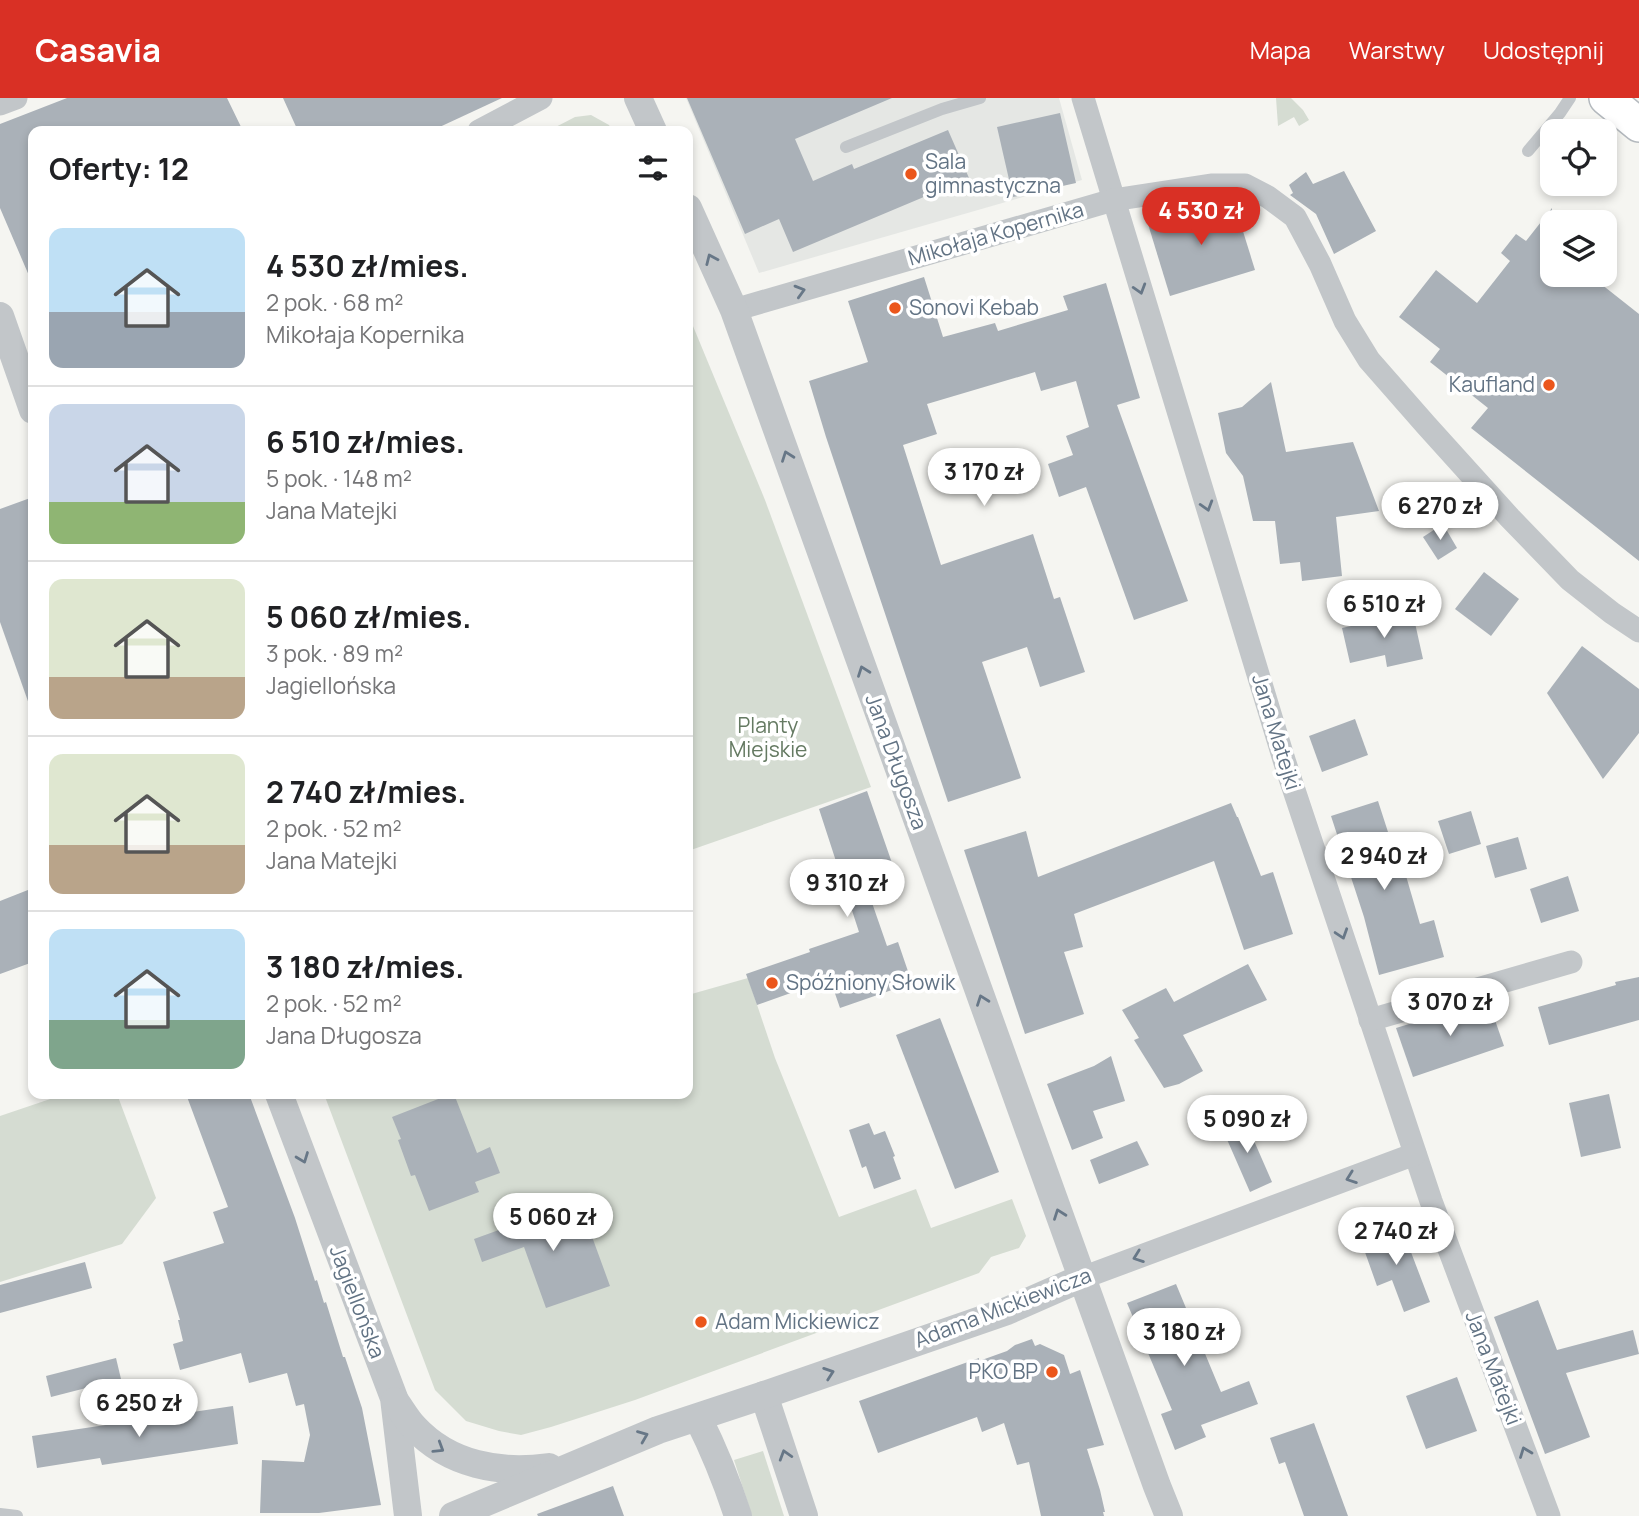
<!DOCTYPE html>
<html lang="pl">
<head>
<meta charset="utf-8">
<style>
	:root { --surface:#fff; --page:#f6f6f6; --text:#202124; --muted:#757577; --line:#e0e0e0; --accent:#d93025 }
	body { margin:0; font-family:Manrope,sans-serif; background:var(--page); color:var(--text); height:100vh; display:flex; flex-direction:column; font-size:26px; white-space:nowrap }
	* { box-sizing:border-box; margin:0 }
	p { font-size:23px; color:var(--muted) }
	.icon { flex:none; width:38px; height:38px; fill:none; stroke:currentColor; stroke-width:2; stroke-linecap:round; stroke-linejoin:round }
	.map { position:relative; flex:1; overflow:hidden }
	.sheet { position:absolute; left:28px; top:28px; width:665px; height:973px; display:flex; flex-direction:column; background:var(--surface); border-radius:14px; box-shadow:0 4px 10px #0003 }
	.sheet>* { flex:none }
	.buttons { position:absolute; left:1540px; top:21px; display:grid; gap:14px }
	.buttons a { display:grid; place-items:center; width:77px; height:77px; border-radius:14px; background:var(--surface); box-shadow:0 4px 10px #0003; font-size:35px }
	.price { position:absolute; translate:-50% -60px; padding:0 16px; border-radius:24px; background:#fff; color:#222; font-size:23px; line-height:46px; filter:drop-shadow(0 2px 4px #0008) }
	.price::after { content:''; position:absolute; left:50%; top:42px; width:21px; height:16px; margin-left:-10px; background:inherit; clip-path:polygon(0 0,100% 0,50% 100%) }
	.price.current { background:var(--accent); color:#fff }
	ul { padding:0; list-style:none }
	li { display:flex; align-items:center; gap:21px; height:175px; padding:0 21px }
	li+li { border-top:2px solid var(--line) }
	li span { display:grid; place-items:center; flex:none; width:196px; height:140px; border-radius:14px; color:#555 }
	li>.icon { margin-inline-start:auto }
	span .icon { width:84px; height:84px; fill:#fffc; stroke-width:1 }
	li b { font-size:30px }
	h2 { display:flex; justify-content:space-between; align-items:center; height:84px; padding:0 21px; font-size:30px }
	header { display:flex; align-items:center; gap:42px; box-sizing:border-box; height:98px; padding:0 35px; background:var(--accent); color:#fff }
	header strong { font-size:33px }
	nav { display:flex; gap:38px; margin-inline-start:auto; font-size:24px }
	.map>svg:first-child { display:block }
</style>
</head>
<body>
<header>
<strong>Casavia</strong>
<nav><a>Mapa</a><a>Warstwy</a><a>Udostępnij</a></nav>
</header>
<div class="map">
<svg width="1639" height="1418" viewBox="0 0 1639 1418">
	<rect width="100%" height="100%" fill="#f5f5f1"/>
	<path fill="#e5e7e4" d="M686 0H1059L1082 82 759 175Z"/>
	<g fill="#d5dcd2">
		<path d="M1276 0H1291L1303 12 1309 22 1299 28 1294 19 1278 28Z"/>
		<path d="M591 17 609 27 612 33H548L575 19Z"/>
		<path d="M688 216 765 402 871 689 688 753Z"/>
		<path d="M748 880 775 960 839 1119 916 1091 931 1130 1012 1101 1026 1138 1019 1150 991 1159 979 1175 635 1302 551 1329 521 1337 499 1333 466 1323 435 1292 324 996H688V897Z"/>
		<path d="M65 996H117L156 1100 122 1146 0 1184V1018Z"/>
		<path d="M763 1353 784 1418H752L734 1362Z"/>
	</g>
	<g fill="#aab1b8">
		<path d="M67 0H227L243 33H33V187L0 110V26Z"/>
		<path d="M283 0H502L431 33H298Z"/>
		<path d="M687 0H892L795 41 813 83 852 66 854 71 948 32 969 80 793 154 779 121 745 136Z"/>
		<path d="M1060 15 1076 85 1013 99 997 29Z"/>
		<path d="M1344 73 1376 133 1334 156 1316 116 1290 97 1293 95 1289 87 1306 74 1313 86Z"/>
		<path d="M1228 101H1233L1255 172 1170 198 1148 126Z"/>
		<path d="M1552 110V177H1609L1601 186 1639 216V463L1471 330 1488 310 1430 264 1440 251 1399 219 1436 172 1477 205 1510 163 1501 155 1516 136 1526 143Z"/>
		<path d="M924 179 943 239 995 225 998 233 1068 212 1063 198 1106 185 1140 300 1117 307 1188 503 1134 522 1086 389 1059 399 1048 366 1073 357 1066 338 1089 329 1076 283 1041 293 1035 274 927 306 937 336 903 347 941 467 1033 436 1054 501 1060 499 1085 574 1040 589 1027 549 982 564 1021 680 948 704 826 339 809 283 868 264 848 203Z"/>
		<path d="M1271 284 1286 354 1353 344 1379 413 1336 419 1342 478 1302 483 1300 464 1280 466 1275 423H1253L1243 378 1226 355 1218 315 1242 309Z"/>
		<path d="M33 399V608L30 609 0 524V411Z"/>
		<path d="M1443 426 1457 450 1438 462 1423 439Z"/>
		<path d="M1484 474 1519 501 1491 538 1455 511Z"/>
		<path d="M1404 516H1413L1423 561 1387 569 1385 557 1350 565 1342 530Z"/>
		<path d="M1582 548 1639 591V635L1603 681 1547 595Z"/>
		<path d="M1355 621 1368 657 1322 674 1309 638Z"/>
		<path d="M867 693 900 788 870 799 887 848 898 844 912 885 840 910 830 881 757 907 746 876 810 854 809 851 859 834 819 711Z"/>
		<path d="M1378 703 1398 765 1402 764 1420 826 1434 822 1444 859 1379 877 1364 819 1331 718Z"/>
		<path d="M1231 705 1237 719H1238L1261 778 1273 774 1293 836 1244 852 1214 763 1074 816 1083 849 1064 854 1084 916 1025 936 964 752 1026 733 1038 779Z"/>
		<path d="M1471 713 1481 746 1449 756 1438 723Z"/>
		<path d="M1518 739 1527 771 1495 780 1486 748Z"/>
		<path d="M1568 778 1579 813 1541 825 1530 791Z"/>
		<path d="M33 790V864L0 876V803Z"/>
		<path d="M1248 866 1267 902 1183 937 1203 973 1179 986 1164 990 1134 942 1139 940 1122 912 1166 890 1174 904Z"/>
		<path d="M1639 879V922L1549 947 1538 909 1616 887 1615 884Z"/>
		<path d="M1488 902 1504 948 1413 979 1396 930Z"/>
		<path d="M940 920 999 1074 955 1091 896 937Z"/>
		<path d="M1111 958 1125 1003 1093 1013 1103 1040 1072 1052 1047 986 1094 968Z"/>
		<path d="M186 996H249L295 1120 315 1183 317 1182 324 1205 326 1204 343 1259H345L362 1310 381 1407 319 1415H260L262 1362 304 1364 310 1337 304 1306 296 1308 287 1275 249 1285 241 1255 180 1272 173 1246 183 1243 178 1222H180L163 1164 224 1145 213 1114 228 1109Z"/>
		<path d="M451 996H454L477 1055 490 1049 500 1075 475 1084 479 1094 429 1113 415 1077 411 1078 398 1042 401 1041 392 1019Z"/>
		<path d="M1609 996 1621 1050 1581 1059 1569 1005Z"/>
		<path d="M1244 1020 1272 1084 1250 1094 1222 1030Z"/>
		<path d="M869 1025 874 1037 885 1033 895 1058 893 1059 901 1081 874 1091 866 1068 862 1070 849 1032Z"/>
		<path d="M1137 1043 1149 1067 1099 1086 1090 1062Z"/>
		<path d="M579 1103 610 1188 546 1210 524 1149 482 1164 474 1141Z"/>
		<path d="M1401 1128 1430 1204 1404 1214 1392 1182 1377 1188 1361 1143Z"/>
		<path d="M85 1164 92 1190 0 1215V1187Z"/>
		<path d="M1176 1186 1221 1294 1249 1283 1258 1306 1201 1327 1206 1339 1175 1352 1161 1316 1172 1312 1127 1205Z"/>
		<path d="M1538 1202 1557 1252 1633 1232 1639 1256 1566 1275 1590 1339 1545 1356 1494 1219Z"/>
		<path d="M1032 1241 1035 1248 1040 1246 1064 1257 1070 1276 1080 1272 1104 1347 1087 1351 1100 1392 1105 1414H1103L1104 1418H1041L1029 1364 1017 1367 1004 1325 982 1334 977 1319 878 1355 859 1303 979 1260V1263L1007 1253 1015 1247Z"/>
		<path d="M116 1260 121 1281 51 1299 46 1278Z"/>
		<path d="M1457 1279 1477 1333 1426 1351 1406 1298Z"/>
		<path d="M233 1308 238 1346 102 1367 100 1360 37 1370 32 1338Z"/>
		<path d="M1314 1325 1348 1418H1304L1285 1364 1279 1366 1270 1340Z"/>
		<path d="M613 1388 624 1418H538L537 1416Z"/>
	</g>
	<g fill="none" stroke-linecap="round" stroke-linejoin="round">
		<defs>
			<path id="secondary" d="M1606 0 1639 27"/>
		</defs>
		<use href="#secondary" stroke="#b4b9be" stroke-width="36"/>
		<g stroke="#c2c6c9" stroke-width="12">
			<path d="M846 49 942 11 980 0"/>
			<path d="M1528 53 1560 15 1570 0"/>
			<path d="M0 1416 17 1418"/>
		</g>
		<g stroke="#c2c6c9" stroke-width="23">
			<path d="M1083 0 1285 665 1431 1103 1549 1418"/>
			<path d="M0 6 16 0"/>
			<path d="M479 33 541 0"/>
			<path d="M734 212 1113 102 1211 87H1245L1268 99 1295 119 1320 166 1345 223 1369 262 1426 327 1510 420 1570 482 1612 515 1639 533"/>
			<path d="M1370 922 1571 864"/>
			<path d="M1082 1180 1415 1056"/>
		</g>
		<g stroke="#c2c6c9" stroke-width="28">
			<path d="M638 0 653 33"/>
			<path d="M688 110 734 212 1157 1388 1169 1418"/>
			<path d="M0 218 33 312"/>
			<path d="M279 996 394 1300 408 1418"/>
			<path d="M764 1297 804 1418"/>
			<path d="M395 1303C401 1311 407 1322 414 1329 449 1367 500 1376 549 1369"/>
			<path d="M698 1320C714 1352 727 1384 738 1418"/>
			<path d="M453 1418 658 1332 764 1297 1007 1213 1082 1180"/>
		</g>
		<use href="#secondary" stroke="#fff" stroke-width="33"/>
	</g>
	<defs><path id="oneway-chevron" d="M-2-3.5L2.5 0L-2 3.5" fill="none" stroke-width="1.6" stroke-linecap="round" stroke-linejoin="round" transform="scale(1.75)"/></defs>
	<g stroke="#677787">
		<use href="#oneway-chevron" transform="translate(711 161) rotate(-114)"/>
		<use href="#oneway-chevron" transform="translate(1140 191) rotate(73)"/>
		<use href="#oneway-chevron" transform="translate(800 193) rotate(-16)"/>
		<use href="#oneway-chevron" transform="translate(787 358) rotate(-110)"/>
		<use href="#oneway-chevron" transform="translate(1207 408) rotate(73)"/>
		<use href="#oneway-chevron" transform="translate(863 573) rotate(-110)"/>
		<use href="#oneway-chevron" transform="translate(1342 836) rotate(72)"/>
		<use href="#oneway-chevron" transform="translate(982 902) rotate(-110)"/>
		<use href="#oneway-chevron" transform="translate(303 1060) rotate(69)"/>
		<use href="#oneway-chevron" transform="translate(1351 1080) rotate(160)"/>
		<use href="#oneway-chevron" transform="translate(1059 1116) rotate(-110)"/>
		<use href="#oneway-chevron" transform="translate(1138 1159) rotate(160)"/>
		<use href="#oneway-chevron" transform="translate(829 1275) rotate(-19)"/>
		<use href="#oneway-chevron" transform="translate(643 1338) rotate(-22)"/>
		<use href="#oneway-chevron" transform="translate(439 1350) rotate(32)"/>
		<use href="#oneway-chevron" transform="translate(1525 1354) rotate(-111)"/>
		<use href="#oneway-chevron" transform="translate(785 1357) rotate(-107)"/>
	</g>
	<g fill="#eb561b" stroke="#fff" stroke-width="2.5">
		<circle cx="911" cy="76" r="7"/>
		<circle cx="895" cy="210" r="7"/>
		<circle cx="1549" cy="287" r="7"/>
		<circle cx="772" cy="885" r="7"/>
		<circle cx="701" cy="1224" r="7"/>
		<circle cx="1052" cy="1274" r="7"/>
	</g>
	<g text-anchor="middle" stroke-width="7" stroke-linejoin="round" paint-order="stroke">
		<g font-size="21" fill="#627384" stroke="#fff" text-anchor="start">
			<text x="925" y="71">Sala<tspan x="925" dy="24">gimnastyczna</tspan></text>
			<text x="909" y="217">Sonovi Kebab</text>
			<text x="1535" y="294" text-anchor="end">Kaufland</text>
			<text x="786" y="892">Spóźniony Słowik</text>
			<text x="715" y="1231">Adam Mickiewicz</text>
			<text x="1038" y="1281" text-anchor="end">PKO BP</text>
		</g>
		<g font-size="21" fill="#627384" stroke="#fff">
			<text transform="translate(996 136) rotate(-16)" y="7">Mikołaja Kopernika</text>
			<text transform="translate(1276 634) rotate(73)" y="7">Jana Matejki</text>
			<text transform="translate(896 664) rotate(70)" y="7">Jana Długosza</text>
			<text transform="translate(357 1204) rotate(69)" y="7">Jagiellońska</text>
			<text transform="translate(1003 1210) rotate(-21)" y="7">Adama Mickiewicza</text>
			<text transform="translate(1493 1270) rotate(69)" y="7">Jana Matejki</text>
		</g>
		<g font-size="21" fill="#657a62" stroke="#fff">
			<text x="768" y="635">Planty<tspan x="768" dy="24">Miejskie</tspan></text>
		</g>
	</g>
</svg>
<div class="buttons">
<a><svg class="icon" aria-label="locate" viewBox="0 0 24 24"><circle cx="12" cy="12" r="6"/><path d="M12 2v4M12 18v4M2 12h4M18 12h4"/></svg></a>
<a><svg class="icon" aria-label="layers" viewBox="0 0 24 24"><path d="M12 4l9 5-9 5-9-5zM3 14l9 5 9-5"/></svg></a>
</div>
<b class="price current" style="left:1201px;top:149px">4 530 zł</b>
<b class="price" style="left:984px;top:410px">3 170 zł</b>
<b class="price" style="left:1440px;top:444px">6 270 zł</b>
<b class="price" style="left:1384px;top:542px">6 510 zł</b>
<b class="price" style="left:1384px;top:794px">2 940 zł</b>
<b class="price" style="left:847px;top:821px">9 310 zł</b>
<b class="price" style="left:1450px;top:940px">3 070 zł</b>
<b class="price" style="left:1247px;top:1057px">5 090 zł</b>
<b class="price" style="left:553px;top:1155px">5 060 zł</b>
<b class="price" style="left:1396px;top:1169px">2 740 zł</b>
<b class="price" style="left:1184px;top:1270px">3 180 zł</b>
<b class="price" style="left:139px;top:1341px">6 250 zł</b>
<section class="sheet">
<h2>Oferty: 12<svg class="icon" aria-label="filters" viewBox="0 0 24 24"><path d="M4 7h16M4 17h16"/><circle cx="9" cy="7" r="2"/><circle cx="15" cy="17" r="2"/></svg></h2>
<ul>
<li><span style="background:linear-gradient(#bfe0f5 60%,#9aa5b1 0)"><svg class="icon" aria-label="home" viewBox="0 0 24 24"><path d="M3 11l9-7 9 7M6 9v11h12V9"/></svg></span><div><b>4 530 zł/mies.</b><p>2 pok. · 68 m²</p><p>Mikołaja Kopernika</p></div></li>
<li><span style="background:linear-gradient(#c9d6e8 70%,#8fb573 0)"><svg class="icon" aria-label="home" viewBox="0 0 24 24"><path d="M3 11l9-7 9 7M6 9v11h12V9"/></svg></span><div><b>6 510 zł/mies.</b><p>5 pok. · 148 m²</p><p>Jana Matejki</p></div></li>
<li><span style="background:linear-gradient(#dfe7d0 70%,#b9a48a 0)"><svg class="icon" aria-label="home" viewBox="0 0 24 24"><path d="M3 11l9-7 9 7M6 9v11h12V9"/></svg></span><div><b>5 060 zł/mies.</b><p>3 pok. · 89 m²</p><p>Jagiellońska</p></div></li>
<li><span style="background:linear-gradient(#dfe7d0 65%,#b9a48a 0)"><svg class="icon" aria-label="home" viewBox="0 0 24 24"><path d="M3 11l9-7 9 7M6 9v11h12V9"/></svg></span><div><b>2 740 zł/mies.</b><p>2 pok. · 52 m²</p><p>Jana Matejki</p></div></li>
<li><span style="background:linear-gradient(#bfe0f5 65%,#7fa58c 0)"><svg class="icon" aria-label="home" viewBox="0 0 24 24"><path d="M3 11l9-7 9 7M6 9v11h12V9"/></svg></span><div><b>3 180 zł/mies.</b><p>2 pok. · 52 m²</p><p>Jana Długosza</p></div></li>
</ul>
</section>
</div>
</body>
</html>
